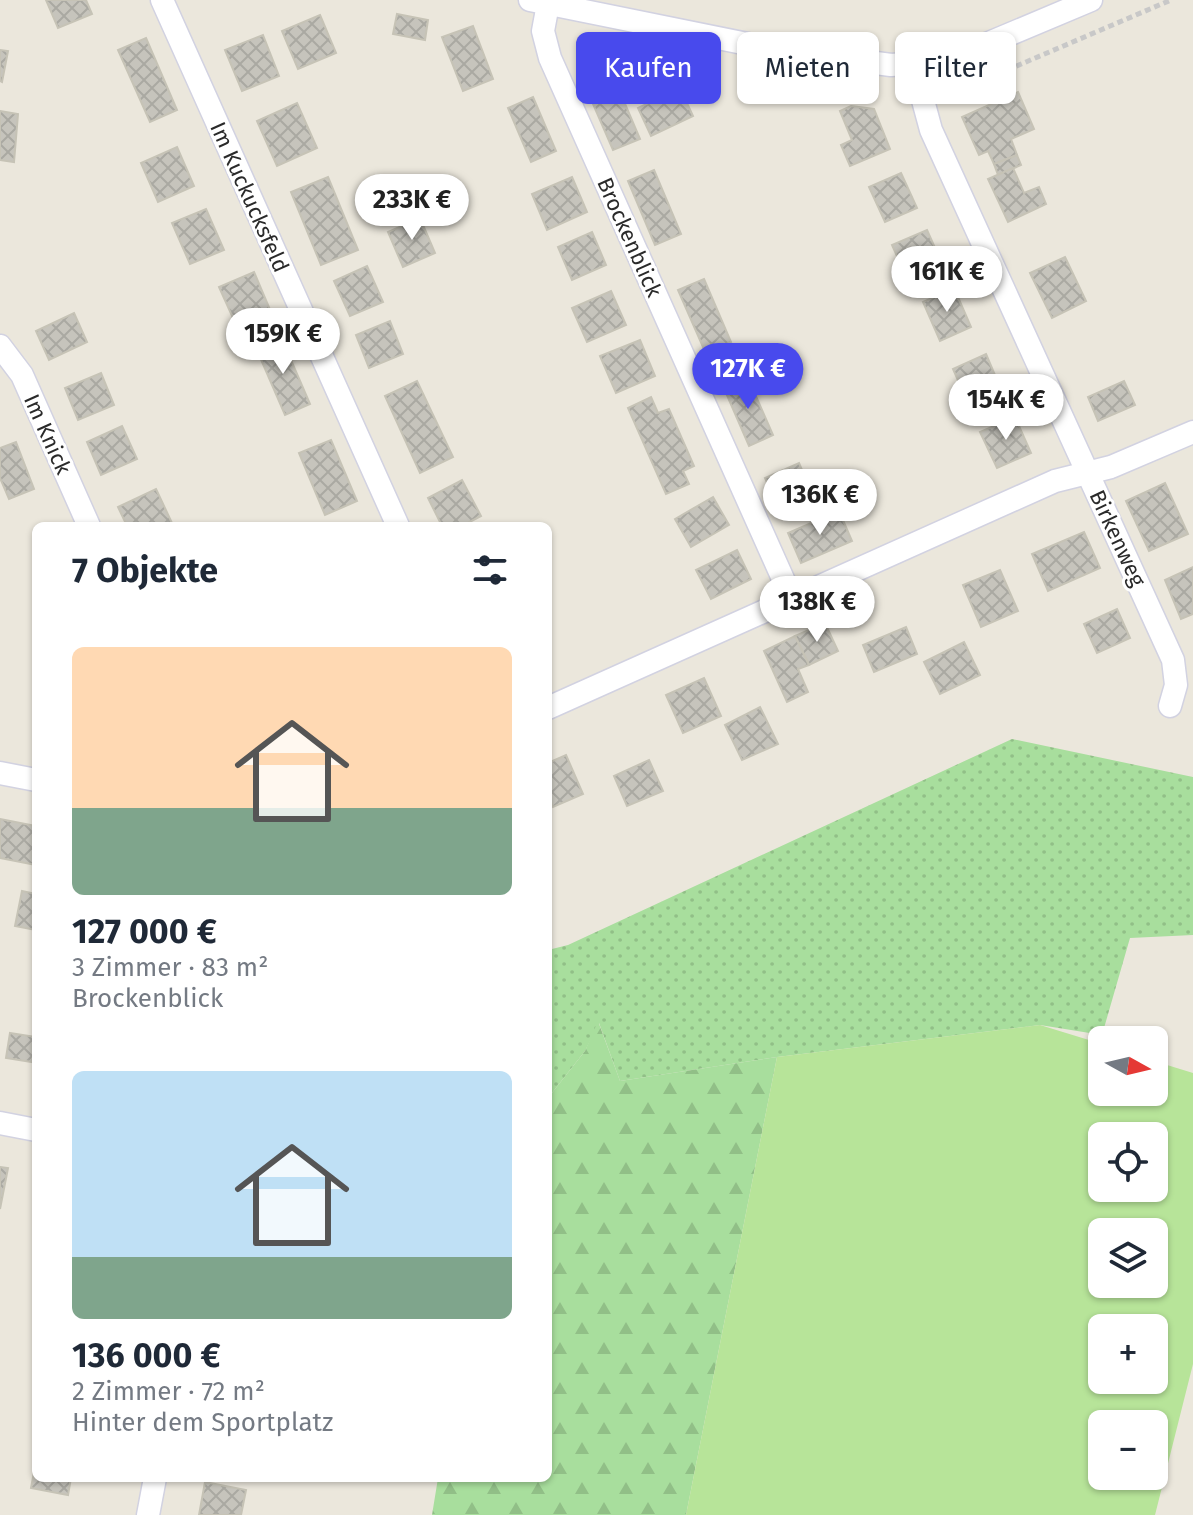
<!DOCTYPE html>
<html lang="de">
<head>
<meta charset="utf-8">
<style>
	:root { --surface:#fff; --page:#f2f2f3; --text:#1f2937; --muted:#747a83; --accent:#484aed }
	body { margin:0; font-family:"Fira Sans",sans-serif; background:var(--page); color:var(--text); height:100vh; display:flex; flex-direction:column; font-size:30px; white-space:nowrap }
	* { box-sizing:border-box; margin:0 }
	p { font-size:26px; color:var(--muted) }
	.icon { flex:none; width:44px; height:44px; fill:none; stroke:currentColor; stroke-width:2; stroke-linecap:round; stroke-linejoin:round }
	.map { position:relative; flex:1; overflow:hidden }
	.side { position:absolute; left:32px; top:522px; width:520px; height:960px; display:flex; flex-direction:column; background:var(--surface); border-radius:12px; box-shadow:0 2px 6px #0004 }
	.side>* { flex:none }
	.top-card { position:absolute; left:576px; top:32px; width:496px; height:72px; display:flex; gap:16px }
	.needle { width:52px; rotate:98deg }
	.fabs { position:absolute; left:1088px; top:1026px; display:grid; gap:16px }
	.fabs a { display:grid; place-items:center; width:80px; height:80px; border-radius:12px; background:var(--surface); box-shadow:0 2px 6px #0004; font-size:40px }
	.price { position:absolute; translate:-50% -68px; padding:0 18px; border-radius:28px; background:#fff; color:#222; font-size:26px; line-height:52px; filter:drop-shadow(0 2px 4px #0008) }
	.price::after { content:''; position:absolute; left:50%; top:48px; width:24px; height:18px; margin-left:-12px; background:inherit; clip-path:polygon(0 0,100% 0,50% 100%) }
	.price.selected { background:var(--accent); color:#fff }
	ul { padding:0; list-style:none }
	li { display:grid; align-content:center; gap:16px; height:424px; padding:0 40px }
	li span { display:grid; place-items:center; height:248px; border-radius:12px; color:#555 }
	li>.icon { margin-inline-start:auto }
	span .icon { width:144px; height:144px; fill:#fffc; stroke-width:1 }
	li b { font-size:34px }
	h2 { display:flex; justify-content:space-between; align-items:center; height:96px; padding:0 40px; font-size:34px }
	.chip { padding:0 28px; border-radius:12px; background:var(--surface); box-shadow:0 2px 6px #0004; font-size:28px; line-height:72px }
	.chip.selected { background:var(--accent); color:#fff }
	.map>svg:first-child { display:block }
</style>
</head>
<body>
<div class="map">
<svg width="1193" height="1515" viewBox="0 0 1193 1515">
	<defs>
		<pattern id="grass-dots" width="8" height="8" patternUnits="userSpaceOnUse" patternTransform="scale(2)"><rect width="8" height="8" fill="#a8de9d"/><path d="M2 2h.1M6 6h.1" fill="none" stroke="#91bf87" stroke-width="1.8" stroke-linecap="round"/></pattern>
		<pattern id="forest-firs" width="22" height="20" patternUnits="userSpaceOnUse" patternTransform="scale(2)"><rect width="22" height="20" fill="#a8de9d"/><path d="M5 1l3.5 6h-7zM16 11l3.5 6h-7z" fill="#91bf87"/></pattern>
		<pattern id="building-cross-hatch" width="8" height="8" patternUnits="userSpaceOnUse" patternTransform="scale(2)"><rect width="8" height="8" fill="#c6c4bc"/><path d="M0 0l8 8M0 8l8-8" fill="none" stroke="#aaa9a2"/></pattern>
	</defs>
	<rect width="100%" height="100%" fill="#ebe7dc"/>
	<path fill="url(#grass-dots)" d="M1012 739 1193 777V935L1130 938 1102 1035 1040 1025 777 1057 620 1081 599 1023 585 1051 548 1098V950L568 945Z"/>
	<path fill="url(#forest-firs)" d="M598 1021 620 1081 777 1057 686 1515H432L438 1478H548V1098L585 1051Z"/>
	<path fill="#b7e499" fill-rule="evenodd" d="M1040 1025 1102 1044V1092H1154V1061L1193 1073V1364L1155 1515H686L777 1057ZM1102 1136H1154V1188H1102ZM1102 1232H1154V1284H1102ZM1102 1328H1154V1380H1102ZM1102 1424H1154V1476H1102Z"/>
	<g fill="url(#building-cross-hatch)" stroke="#c6c3b6" stroke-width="2">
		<path d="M46 0H86L92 14 58 28Z"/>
		<path d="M397 14 428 20 425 40 393 34Z"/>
		<path d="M320 15 336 53 298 69 282 31Z"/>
		<path d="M473 26 493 79 463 91 442 37Z"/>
		<path d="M263 35 279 76 242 91 225 50Z"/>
		<path d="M146 38 177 110 150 122 118 50Z"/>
		<path d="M0 50 8 51 2 82 0 81Z"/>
		<path d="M617 85 640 139 613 150 590 97Z"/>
		<path d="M680 88 693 116 651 136 638 108Z"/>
		<path d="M1018 92 1034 129 1011 139 1017 155 994 164 988 151 979 155 962 117Z"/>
		<path d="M533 97 556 151 531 162 508 108Z"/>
		<path d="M297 103 317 148 277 166 257 121Z"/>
		<path d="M851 106 874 109 890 149 850 166 841 145 852 140 840 111Z"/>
		<path d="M0 111 18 114 14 162 0 160Z"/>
		<path d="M177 147 194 186 158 202 141 163Z"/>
		<path d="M1017 155 1021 165 998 175 994 164Z"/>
		<path d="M1013 168 1024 193 1039 187 1046 204 1008 222 988 179Z"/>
		<path d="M654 170 681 234 655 245 628 181Z"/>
		<path d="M901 173 917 208 885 222 869 187Z"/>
		<path d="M328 177 358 250 321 265 291 192Z"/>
		<path d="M572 177 587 212 547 230 532 194Z"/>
		<path d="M206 209 224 250 190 264 172 223Z"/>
		<path d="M420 218 435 253 403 267 388 232Z"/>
		<path d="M927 230 944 268 909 283 892 245Z"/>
		<path d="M592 232 606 265 572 280 558 247Z"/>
		<path d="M1065 257 1086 301 1052 318 1030 273Z"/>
		<path d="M367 266 383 302 350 316 334 281Z"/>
		<path d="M254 272 271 312 237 327 219 287Z"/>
		<path d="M704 279 731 342 706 354 678 290Z"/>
		<path d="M954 288 971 327 940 341 923 302Z"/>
		<path d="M611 291 626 325 587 342 572 308Z"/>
		<path d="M74 313 87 342 49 360 36 331Z"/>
		<path d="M390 321 403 354 369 368 356 335Z"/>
		<path d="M281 337 310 404 285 415 256 348Z"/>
		<path d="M640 340 655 376 616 393 600 356Z"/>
		<path d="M986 354 1000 387 967 401 953 369Z"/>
		<path d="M101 373 114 405 78 420 65 388Z"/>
		<path d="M747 376 773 435 749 446 723 386Z"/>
		<path d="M417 381 453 457 420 473 385 396Z"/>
		<path d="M1124 381 1135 405 1098 421 1088 397Z"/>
		<path d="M651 397 658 413 669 409 694 466 683 471 689 484 666 494 628 408Z"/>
		<path d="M1015 417 1031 453 997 468 980 432Z"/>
		<path d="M122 426 137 459 101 475 87 442Z"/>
		<path d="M331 440 357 501 325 515 299 453Z"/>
		<path d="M16 442 34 489 9 499 0 478V448Z"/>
		<path d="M799 463 811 491 777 506 765 478Z"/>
		<path d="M462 480 481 516 462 526H442L428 498Z"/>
		<path d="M1165 483 1188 534 1149 551 1126 501Z"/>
		<path d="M156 489 172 523 127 526 118 507Z"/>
		<path d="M713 497 729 525 691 547 675 519Z"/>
		<path d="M839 511 852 541 801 563 788 533Z"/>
		<path d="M1084 532 1100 568 1048 591 1032 554Z"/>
		<path d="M737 550 751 579 711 599 696 570Z"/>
		<path d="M1193 567V614L1181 619 1165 580Z"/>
		<path d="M1000 570 1018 611 981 627 963 585Z"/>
		<path d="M1117 609 1130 638 1097 653 1084 624Z"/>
		<path d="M825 623 838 651 809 665 795 636Z"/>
		<path d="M906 627 917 654 874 672 863 645Z"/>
		<path d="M795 636 809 665 798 669 808 692 787 702 764 651Z"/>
		<path d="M964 642 980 675 940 694 924 662Z"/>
		<path d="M704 678 721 716 683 733 666 695Z"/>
		<path d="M760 707 778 744 742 760 725 725Z"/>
		<path d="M566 755 583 794 553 807 548 795V763Z"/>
		<path d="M649 760 663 791 627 806 614 776Z"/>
		<path d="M0 819 36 826V865L0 858Z"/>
		<path d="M22 891 36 894V930L15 926Z"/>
		<path d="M10 1033 36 1037 32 1062 6 1058Z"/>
		<path d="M0 1167 8 1168 0 1209Z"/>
		<path d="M36 1461V1478H71L68 1495 31 1488Z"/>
		<path d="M205 1482 246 1490 241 1515H199Z"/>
	</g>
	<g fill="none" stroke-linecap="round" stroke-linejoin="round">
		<defs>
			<g id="street">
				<path d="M162 0 398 526"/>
				<path d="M530 0 777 50 891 65 919 63 977 48 1091 0"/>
				<path d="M548 4 543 31 550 58 792 599"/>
				<path d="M919 63 921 93 931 130 1173 660 1176 685 1170 706"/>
				<path d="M0 346 22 375 89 526"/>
				<path d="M548 708 1055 481 1111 467 1193 432"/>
				<path d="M0 773 36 780"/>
				<path d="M0 1123 36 1130"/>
				<path d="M148 1515 155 1478"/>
			</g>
		</defs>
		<use href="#street" stroke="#d2d2e1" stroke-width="25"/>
		<path stroke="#c8c8c8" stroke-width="5" stroke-dasharray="6 4" stroke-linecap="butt" d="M942 94H951L1171 0"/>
		<use href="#street" stroke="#fff" stroke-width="22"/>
	</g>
	<g text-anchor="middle" stroke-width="6" stroke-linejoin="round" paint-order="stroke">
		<g font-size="22" fill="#2a2a2a" stroke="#fff">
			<text transform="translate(250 197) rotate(66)" y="8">Im Kuckucksfeld</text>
			<text transform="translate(630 237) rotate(66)" y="8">Brockenblick</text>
			<text transform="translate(48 434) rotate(66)" y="8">Im Knick</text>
			<text transform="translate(1118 538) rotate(65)" y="8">Birkenweg</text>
		</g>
	</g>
</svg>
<div class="fabs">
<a><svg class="needle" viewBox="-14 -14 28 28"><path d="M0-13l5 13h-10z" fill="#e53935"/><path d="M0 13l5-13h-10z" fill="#747a83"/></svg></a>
<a><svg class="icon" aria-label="locate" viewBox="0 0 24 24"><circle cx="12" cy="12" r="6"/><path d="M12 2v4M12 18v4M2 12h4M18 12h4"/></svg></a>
<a><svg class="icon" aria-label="layers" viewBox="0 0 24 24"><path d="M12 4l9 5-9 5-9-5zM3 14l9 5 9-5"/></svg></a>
<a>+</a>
<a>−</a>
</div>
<b class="price" style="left:412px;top:242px">233K €</b>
<b class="price" style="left:947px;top:314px">161K €</b>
<b class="price" style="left:283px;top:376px">159K €</b>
<b class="price selected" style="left:748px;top:411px">127K €</b>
<b class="price" style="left:1006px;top:442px">154K €</b>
<b class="price" style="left:820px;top:537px">136K €</b>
<b class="price" style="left:817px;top:644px">138K €</b>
<div class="top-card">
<a class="chip selected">Kaufen</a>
<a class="chip">Mieten</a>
<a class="chip">Filter</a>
</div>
<section class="side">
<h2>7 Objekte<svg class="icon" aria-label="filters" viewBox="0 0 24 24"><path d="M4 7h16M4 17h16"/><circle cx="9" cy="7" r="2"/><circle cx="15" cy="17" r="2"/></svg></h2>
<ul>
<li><span style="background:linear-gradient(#ffd9b3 65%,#7fa58c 0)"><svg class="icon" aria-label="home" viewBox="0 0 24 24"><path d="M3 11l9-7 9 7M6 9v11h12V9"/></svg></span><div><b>127 000 €</b><p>3 Zimmer · 83 m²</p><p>Brockenblick</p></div></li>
<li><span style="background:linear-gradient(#bfe0f5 75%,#7fa58c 0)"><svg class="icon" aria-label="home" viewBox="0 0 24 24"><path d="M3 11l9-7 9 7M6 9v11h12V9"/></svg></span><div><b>136 000 €</b><p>2 Zimmer · 72 m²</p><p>Hinter dem Sportplatz</p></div></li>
</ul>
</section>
</div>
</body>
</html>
